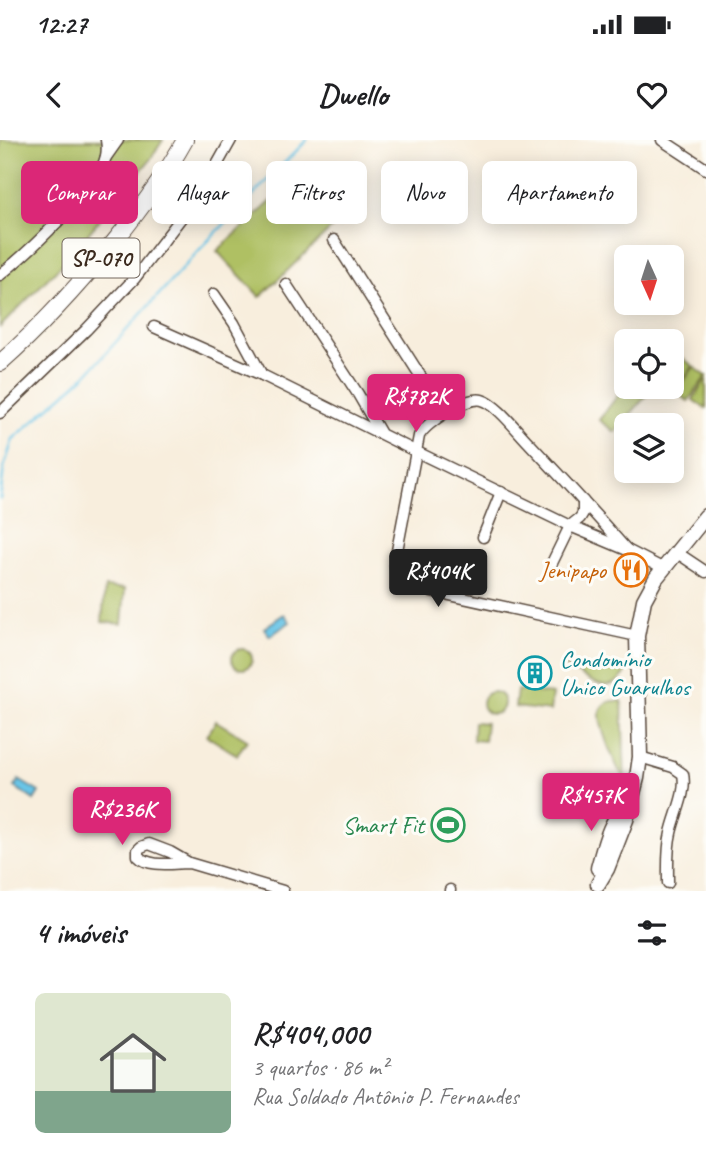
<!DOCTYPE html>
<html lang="pt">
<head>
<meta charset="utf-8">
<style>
	:root { --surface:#fff; --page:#f2f2f2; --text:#202124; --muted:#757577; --line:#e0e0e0; --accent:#db2777 }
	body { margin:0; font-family:Caveat,sans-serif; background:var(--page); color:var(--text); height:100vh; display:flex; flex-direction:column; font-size:26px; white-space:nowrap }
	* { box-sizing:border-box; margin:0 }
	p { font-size:23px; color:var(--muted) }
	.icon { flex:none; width:38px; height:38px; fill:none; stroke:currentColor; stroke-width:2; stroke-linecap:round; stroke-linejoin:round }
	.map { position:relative; height:751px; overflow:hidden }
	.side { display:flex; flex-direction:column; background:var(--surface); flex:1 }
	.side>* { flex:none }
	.top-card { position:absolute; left:21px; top:21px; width:665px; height:63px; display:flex; gap:14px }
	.needle { width:46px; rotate:177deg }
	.fabs { position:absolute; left:614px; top:105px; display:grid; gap:14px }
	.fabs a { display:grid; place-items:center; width:70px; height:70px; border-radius:10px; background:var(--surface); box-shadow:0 4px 18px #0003; font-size:35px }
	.price { position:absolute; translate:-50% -60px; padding:0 16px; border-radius:7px; background:var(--accent); color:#fff; font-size:23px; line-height:46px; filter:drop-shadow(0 2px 4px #0008) }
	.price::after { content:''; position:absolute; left:50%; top:42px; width:21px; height:16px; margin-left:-10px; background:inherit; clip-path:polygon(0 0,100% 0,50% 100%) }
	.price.on { background:#222; color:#fff }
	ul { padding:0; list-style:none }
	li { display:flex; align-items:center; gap:21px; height:175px; padding:0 35px }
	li+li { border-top:2px solid var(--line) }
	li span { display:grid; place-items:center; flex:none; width:196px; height:140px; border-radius:10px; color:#555 }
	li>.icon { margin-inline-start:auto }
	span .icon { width:84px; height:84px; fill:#fffc; stroke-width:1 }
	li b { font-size:30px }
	h2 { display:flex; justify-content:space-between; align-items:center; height:84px; padding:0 35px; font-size:30px }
	.tag { padding:0 24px; border-radius:10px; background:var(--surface); box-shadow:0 4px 18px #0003; font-size:24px; line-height:63px }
	.tag.on { background:var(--accent); color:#fff }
	.status { display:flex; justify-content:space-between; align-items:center; height:49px; padding:0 35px; background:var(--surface); direction:ltr }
	.status svg { height:19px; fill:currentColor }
	header { display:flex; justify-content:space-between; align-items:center; height:91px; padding:0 35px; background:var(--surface); font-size:32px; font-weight:700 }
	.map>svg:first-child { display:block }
</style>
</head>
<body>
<div class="status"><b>12:27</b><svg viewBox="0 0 49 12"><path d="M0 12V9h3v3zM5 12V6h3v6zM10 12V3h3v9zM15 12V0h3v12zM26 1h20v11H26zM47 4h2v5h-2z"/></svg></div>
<header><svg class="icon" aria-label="back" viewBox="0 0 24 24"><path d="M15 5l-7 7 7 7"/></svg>Dwello<svg class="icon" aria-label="heart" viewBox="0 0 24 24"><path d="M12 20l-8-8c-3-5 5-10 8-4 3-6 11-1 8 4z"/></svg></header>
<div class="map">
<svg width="706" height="751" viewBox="0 0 706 751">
	<rect width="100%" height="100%" fill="#fdfcf7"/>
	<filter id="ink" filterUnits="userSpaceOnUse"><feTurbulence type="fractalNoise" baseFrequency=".0143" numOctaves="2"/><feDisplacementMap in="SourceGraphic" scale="14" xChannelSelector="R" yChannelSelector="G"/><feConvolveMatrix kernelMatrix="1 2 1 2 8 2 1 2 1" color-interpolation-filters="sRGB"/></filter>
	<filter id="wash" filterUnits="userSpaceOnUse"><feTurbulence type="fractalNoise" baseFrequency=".00686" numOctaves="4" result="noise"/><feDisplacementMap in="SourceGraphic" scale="28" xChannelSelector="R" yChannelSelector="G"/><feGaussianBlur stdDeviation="1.57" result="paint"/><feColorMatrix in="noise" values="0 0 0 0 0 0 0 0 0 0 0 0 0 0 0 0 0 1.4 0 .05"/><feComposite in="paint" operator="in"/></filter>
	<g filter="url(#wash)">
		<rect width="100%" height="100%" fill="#f8eedd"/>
		<g fill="#afc063" stroke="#757540" stroke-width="2">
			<path d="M0 0H163L150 20 66 120 0 187Z"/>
			<path d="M301 34 343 77 260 157 217 111Z"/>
			<path d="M681 217 693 226 674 251 668 247H672V230Z"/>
			<path d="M694 227 706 236 688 261 676 252Z"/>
			<path d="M706 238V269L693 260Z"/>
			<path d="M626 245V247H636L646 256 615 292 599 280Z"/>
			<path d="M105 447 125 449 122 484 102 482Z"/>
			<circle cx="242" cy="519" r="10"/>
			<path d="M564 526 627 531C606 562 588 536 564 526Z"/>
			<path d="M517 550 552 554 550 571 515 567Z"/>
			<circle cx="493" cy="563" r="11"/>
			<path d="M612 561H622L625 639C616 629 598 585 600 571 602 565 607 562 612 561Z"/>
			<path d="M216 581 247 600 237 615 207 596Z"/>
			<path d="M474 582 486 583 484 601 473 600Z"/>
		</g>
		<g fill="#69c5e7" stroke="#527882" stroke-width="2">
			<path d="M284 474 290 482 270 496 264 488Z"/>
			<path d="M19 640 39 652 34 660 15 647Z"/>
		</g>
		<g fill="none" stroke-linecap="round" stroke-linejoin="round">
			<path stroke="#69c5e7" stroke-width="2.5" d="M0 359 4 327 13 299 86 235 202 107 307 0"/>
		</g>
	</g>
	<g filter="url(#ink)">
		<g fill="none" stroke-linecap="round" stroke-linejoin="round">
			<defs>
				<g id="minor">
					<path d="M662 0 706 29"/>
					<path d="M106 17 118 0"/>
					<path d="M334 100 444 273"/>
					<path d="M0 135C25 115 100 46 106 16 107 11 107 5 106 0"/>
					<path d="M286 144 358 254 380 292"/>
					<path d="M214 154 234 183 262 235"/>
					<path d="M154 187 262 235 417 312 570 386 627 410 664 429"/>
					<path d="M0 273 86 190 135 138 204 48 231 0"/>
					<path d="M483 397 501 352"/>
					<path d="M627 410C595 374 562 338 529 303 517 291 497 264 482 260 467 256 425 283 419 296L395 421C395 439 405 445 422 449L637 496"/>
					<path d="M676 412 706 432"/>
					<path d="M552 423 570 386 580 378 583 373V361"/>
					<path d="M640 617 673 627 683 634C687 653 675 674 671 693 667 709 668 726 668 743"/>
					<path d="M189 723C174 723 149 728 138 716V710L141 707 149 704 170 712 189 723 283 751"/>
					<path d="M450 750V751"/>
				</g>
				<g id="major">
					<path d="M598 728C604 707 610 677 628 665"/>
					<path d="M598 744 607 729 626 680 637 638 640 617 637 496 644 460 656 438 706 376"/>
				</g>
				<path id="highway" d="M0 223C42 186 79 145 114 102 140 70 165 36 185 0"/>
			</defs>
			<use href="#minor" stroke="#57473b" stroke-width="13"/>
			<use href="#major" stroke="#57473b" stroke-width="17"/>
			<use href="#highway" stroke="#57473b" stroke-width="18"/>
			<use href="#minor" stroke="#fff" stroke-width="10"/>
			<use href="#major" stroke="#fff" stroke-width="14"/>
			<use href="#highway" stroke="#fff" stroke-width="16"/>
		</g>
	</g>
	<defs>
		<symbol id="restaurant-ring" viewBox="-11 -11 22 22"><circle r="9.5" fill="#fdfcf7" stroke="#e8710a" stroke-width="1.5"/><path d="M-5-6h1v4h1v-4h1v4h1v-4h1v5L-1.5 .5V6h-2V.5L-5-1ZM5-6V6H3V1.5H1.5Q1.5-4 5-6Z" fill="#e8710a"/></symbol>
		<symbol id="building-ring" viewBox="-11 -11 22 22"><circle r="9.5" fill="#fdfcf7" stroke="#0f9aa8" stroke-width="1.5"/><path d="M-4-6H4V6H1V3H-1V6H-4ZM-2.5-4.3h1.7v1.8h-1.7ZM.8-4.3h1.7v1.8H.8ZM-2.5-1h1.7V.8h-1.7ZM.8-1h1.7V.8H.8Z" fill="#0f9aa8"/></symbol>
		<symbol id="stadium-ring" viewBox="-11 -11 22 22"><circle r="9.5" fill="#fdfcf7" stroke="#2e9e5b" stroke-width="1.5"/><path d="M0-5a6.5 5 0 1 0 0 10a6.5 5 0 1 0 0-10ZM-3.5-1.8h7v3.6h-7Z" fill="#2e9e5b"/></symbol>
	</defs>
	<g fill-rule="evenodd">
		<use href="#restaurant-ring" x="612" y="411" width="38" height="38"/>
		<use href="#building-ring" x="516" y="514" width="38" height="38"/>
		<use href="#stadium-ring" x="429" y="666" width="38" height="38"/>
	</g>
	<g text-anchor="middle" stroke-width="6" stroke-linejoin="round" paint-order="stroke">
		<rect fill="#fdfcf7" stroke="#75695f" stroke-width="2" x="62.5" y="98.5" width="77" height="39" rx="5"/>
		<g font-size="23" font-weight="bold" fill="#3b2a1e">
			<text x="101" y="126">SP-070</text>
		</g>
		<g font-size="24" fill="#c56008" stroke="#fdfcf7" text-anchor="end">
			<text x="606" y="438">Jenipapo</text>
		</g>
		<g font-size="24" fill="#0d838f" stroke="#fdfcf7" text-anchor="start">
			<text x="560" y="527">Condomínio<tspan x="560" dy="28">Unico Guarulhos</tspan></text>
		</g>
		<g font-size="24" fill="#27864d" stroke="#fdfcf7" text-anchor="end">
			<text x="424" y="693">Smart Fit</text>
		</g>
	</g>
</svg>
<div class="fabs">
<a><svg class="needle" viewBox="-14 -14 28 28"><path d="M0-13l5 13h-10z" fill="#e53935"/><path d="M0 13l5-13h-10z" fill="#757577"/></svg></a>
<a><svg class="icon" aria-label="locate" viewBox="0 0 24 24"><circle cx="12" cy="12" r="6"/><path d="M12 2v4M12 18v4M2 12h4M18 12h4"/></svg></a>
<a><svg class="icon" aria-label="layers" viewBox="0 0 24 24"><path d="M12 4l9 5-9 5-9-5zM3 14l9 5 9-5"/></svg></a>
</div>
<b class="price" style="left:416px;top:294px">R$782K</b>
<b class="price on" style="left:438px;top:469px">R$404K</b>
<b class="price" style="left:591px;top:693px">R$457K</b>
<b class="price" style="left:122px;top:707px">R$236K</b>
<div class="top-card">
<a class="tag on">Comprar</a>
<a class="tag">Alugar</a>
<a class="tag">Filtros</a>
<a class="tag">Novo</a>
<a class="tag">Apartamento</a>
</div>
</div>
<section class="side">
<h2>4 imóveis<svg class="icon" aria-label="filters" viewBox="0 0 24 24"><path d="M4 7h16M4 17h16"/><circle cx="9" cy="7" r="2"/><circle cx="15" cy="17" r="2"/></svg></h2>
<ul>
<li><span style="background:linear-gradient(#dfe7d0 70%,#7fa58c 0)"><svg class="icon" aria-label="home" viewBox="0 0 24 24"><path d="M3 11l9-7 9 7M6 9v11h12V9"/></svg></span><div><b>R$404,000</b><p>3 quartos · 86 m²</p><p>Rua Soldado Antônio P. Fernandes</p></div></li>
</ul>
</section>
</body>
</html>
